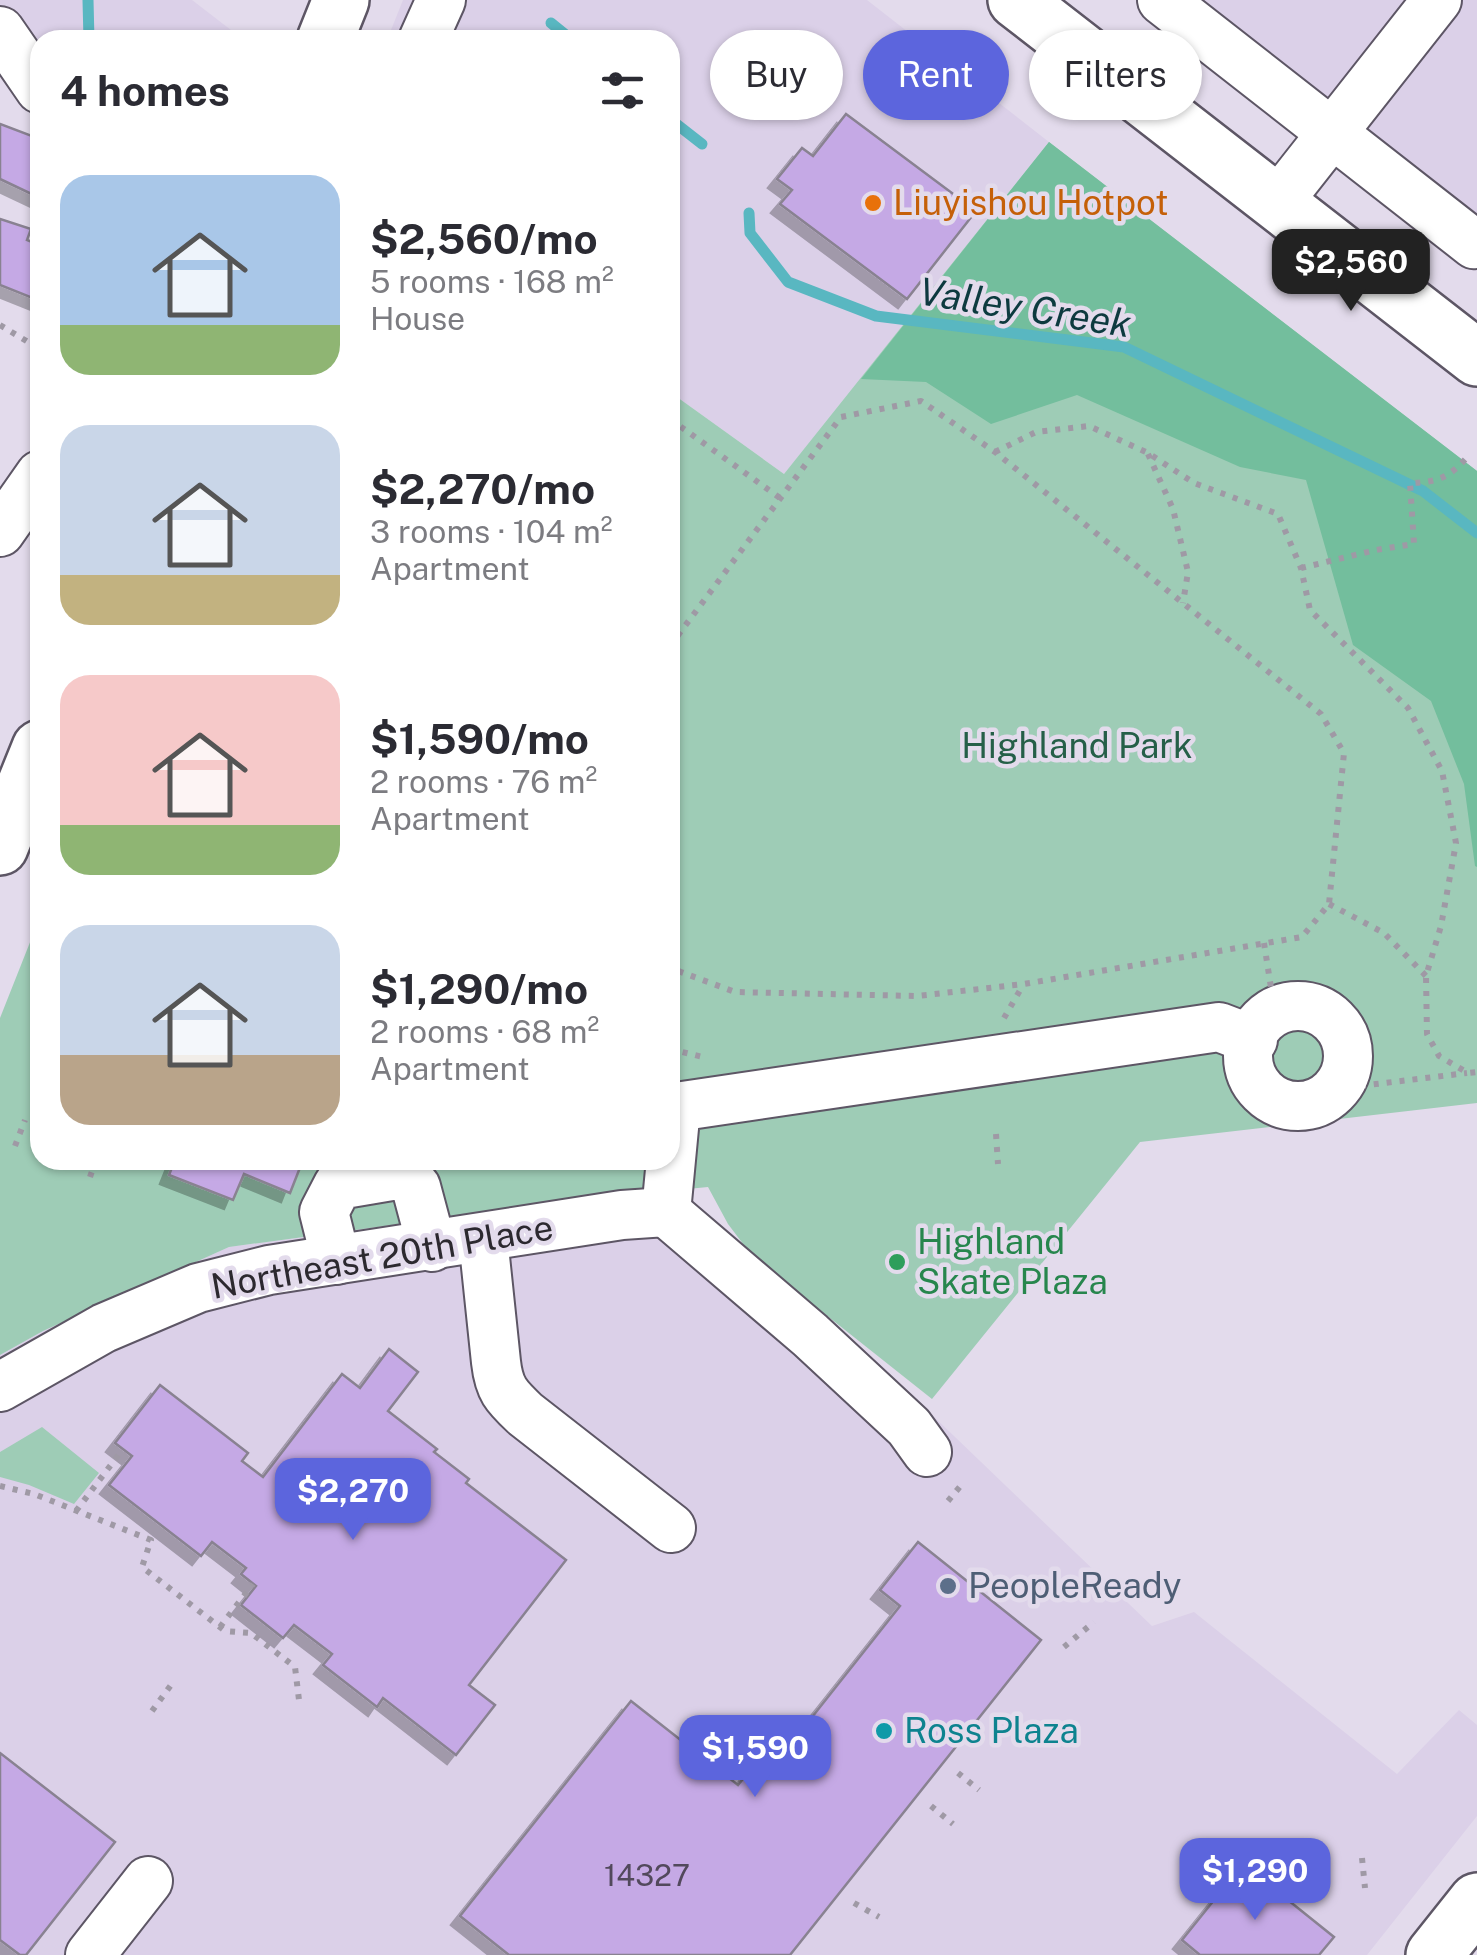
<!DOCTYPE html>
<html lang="en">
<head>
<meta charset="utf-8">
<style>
	:root { --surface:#fff; --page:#f7f7f7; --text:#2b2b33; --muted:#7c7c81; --accent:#5c65dd }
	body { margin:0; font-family:"Public Sans",sans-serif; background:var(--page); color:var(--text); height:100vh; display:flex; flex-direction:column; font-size:38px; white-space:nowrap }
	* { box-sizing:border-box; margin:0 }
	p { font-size:32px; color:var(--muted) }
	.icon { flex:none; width:55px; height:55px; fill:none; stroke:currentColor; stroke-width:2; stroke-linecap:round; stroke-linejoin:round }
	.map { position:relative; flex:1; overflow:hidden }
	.panel { position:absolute; left:30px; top:30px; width:650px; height:1140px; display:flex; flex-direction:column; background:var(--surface); border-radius:30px; box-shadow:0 2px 8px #0004 }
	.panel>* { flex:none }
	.top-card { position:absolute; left:710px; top:30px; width:615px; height:90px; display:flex; gap:20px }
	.price { position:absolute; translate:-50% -85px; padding:0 22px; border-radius:20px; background:var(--accent); color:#fff; font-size:32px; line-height:65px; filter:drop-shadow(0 2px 5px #0008) }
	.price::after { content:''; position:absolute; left:50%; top:60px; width:30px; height:22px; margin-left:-15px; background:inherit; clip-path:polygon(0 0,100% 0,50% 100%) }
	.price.current { background:#222; color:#fff }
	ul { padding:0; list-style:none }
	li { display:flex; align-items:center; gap:30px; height:250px; padding:0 30px }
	li span { display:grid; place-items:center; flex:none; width:280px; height:200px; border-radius:30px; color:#555 }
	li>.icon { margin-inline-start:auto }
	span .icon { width:120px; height:120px; fill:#fffc; stroke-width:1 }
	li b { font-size:42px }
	h2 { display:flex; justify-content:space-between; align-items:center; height:120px; padding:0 30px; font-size:42px }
	.tag { padding:0 35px; border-radius:45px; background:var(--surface); box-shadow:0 2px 8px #0004; font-size:35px; line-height:90px }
	.tag.current { background:var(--accent); color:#fff }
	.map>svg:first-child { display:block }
</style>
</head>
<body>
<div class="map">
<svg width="1477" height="1955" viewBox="0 0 1477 1955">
	<defs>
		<filter id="shadow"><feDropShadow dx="-9" dy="9" stdDeviation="0" flood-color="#0004"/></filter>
	</defs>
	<rect width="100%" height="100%" fill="#e3dbec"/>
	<g fill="#dbd0e8">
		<path d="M0 0H192L240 37 239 40H40V98L0 63Z"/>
		<path d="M403 0H867L1049 142 784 474 670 392V40H387Z"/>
		<path d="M1140 0H1477V267Z"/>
		<path d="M586 1199 866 1356 929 1412 1152 1626 1194 1612 1397 1774 1459 1710 1477 1725V1816L1367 1955H0V1355L43 1331 229 1247Z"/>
	</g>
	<g fill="#9eccb6">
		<path d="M1049 142 1477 471V1103L1140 1142 932 1399 753 1257 728 1224 708 1187 585 1199 229 1247 43 1331 0 1355V1018L40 917V1160H670V392L784 474Z"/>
		<path d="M42 1427 99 1473 74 1504 29 1485 0 1477V1452Z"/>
	</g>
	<path fill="#73be9d" d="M1049 142 1477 471V867L1475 866 1464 784 1431 701 1353 645 1306 480 1240 467 1077 395 991 424 926 382 861 379Z"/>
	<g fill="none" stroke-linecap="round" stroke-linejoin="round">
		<g stroke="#59b7c1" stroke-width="11">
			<path d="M88 0 89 40"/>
			<path d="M551 23 572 40"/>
			<path d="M670 119 702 144"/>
			<path d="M749 213 750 233 788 282 876 316 1124 347 1423 491 1477 533"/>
		</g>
	</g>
	<g fill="#c5a9e5" stroke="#898291" stroke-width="2.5" filter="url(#shadow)">
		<path d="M846 114 976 211 907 299 780 204 792 190 777 179 802 148 813 156Z"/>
		<path d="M0 124 40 139V198L0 179Z"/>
		<path d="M0 219 31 229 27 240 40 245V301L0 285Z"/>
		<path d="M175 1160H303L290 1193 244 1174 233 1200 169 1175Z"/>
		<path d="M389 1349 418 1372 388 1411 437 1449 434 1452 469 1479 466 1483 566 1560 469 1685 495 1705 456 1755 383 1698 377 1707 323 1665 332 1654 294 1625 283 1638 241 1605 256 1586 241 1574 246 1568 212 1542 201 1556 109 1485 132 1456 115 1443 160 1385 248 1453 242 1461 263 1477 342 1374 360 1388Z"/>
		<path d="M918 1542 1041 1640 790 1955H509L460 1916 631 1701 738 1785 751 1769 763 1779 900 1606 880 1590Z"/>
		<path d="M0 1753 115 1842 26 1955H20L0 1940Z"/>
		<path d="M1243 1864 1334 1937 1319 1955H1200L1182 1940Z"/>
	</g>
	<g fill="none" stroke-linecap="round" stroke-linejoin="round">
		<defs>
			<g id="minor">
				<path d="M1162 0 1474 244 1477 243"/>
				<path d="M0 31 40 89"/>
				<path d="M423 40 441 0"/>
				<path d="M1277 203 1437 0"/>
				<path d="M0 532 40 475"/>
				<circle cx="1298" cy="1056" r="50"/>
				<path d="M666 1212 676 1107 1219 1027 1253 1040"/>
				<path d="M666 1212 810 1335 909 1427 927 1452"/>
				<path d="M483 1238 496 1362C499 1389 506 1396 525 1414L671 1528"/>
				<path d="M336 1260 324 1212 338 1185 403 1174 416 1187 432 1247"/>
				<path d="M0 1387 104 1328 198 1288 269 1270 622 1215 666 1212"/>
				<path d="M90 1955 148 1881"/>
			</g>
			<g id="major">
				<path d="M1016 0 1477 358"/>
				<path d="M325 40 341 0"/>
				<path d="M0 847 40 748"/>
				<path d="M1434 1955 1477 1901"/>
			</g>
		</defs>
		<use href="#minor" stroke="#5d5665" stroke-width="52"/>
		<use href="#major" stroke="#5d5665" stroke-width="60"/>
		<g stroke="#9f99a5" stroke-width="6" stroke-dasharray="5 8" stroke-linecap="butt">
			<path d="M0 325 38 348"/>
			<path d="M670 419 780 498"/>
			<path d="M995 452 1036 432 1089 426 1148 453 1194 483 1278 514 1301 568 1310 610 1408 708 1442 771 1456 843 1441 926 1426 976 1427 1034 1439 1056 1468 1073 1477 1072"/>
			<path d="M1148 454 1173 509 1188 572 1183 603"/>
			<path d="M1301 568 1376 550 1414 544 1410 483C1440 482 1450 477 1470 454"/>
			<path d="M670 646 841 417 921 401 995 452 1321 714 1344 753 1329 904 1302 937 1024 984 917 996 735 992 670 968"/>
			<path d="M1329 904 1384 933 1426 976"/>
			<path d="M1264 943 1272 994"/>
			<path d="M1004 1018 1023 985"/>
			<path d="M670 1049 707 1058"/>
			<path d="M1335 1089 1467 1073"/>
			<path d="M996 1134 998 1164"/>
			<path d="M15 1146 25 1120"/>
			<path d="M54 1162V1160"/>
			<path d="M90 1177 96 1160"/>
			<path d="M0 1486 34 1494 151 1540 142 1567 225 1631 251 1633 295 1667 299 1700"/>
			<path d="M948 1501 963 1483"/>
			<path d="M76 1511 123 1449"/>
			<path d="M220 1627 253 1584"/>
			<path d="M1064 1647 1094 1622"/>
			<path d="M152 1711 171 1685"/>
			<path d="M958 1773 979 1790"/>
			<path d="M931 1806 953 1824"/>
			<path d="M1362 1858 1365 1888"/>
			<path d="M854 1903 879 1917"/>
		</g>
		<use href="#minor" stroke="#fff" stroke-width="48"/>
		<use href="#major" stroke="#fff" stroke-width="55"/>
	</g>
	<circle fill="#e8710a" stroke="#e3dbec" stroke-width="4" cx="873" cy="203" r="10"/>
	<circle fill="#2e9e5b" stroke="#e3dbec" stroke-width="4" cx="897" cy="1262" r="10"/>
	<circle fill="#5c6f8a" stroke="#e3dbec" stroke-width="4" cx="948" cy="1586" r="10"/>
	<circle fill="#0f9aa8" stroke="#e3dbec" stroke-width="4" cx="884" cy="1731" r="10"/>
	<g text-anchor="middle" stroke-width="9" stroke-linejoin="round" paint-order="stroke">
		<g font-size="30" fill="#52495c">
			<text x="647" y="1886">14327</text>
		</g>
		<g font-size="35" fill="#c56008" stroke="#e3dbec" text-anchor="start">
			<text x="893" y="215">Liuyishou Hotpot</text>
		</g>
		<g font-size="35" fill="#255f48" stroke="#e3dbec">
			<text x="1077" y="758">Highland Park</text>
		</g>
		<g font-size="35" fill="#27864d" stroke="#e3dbec" text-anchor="start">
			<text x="917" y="1254">Highland<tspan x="917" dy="40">Skate Plaza</tspan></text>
		</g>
		<g font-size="35" fill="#2c292f" stroke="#e3dbec">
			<text transform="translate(382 1257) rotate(-10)" y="12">Northeast 20th Place</text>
		</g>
		<g font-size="35" fill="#4e5e75" stroke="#e3dbec" text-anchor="start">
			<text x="968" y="1598">PeopleReady</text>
		</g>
		<g font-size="35" fill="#0d838f" stroke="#e3dbec" text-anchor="start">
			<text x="904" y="1743">Ross Plaza</text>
		</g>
		<g font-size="38" font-style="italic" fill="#0d3a3f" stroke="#e3dbec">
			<text transform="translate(1025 308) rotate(9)" y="13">Valley Creek</text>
		</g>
	</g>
</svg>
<b class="price current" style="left:1351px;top:314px">$2,560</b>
<b class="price" style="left:353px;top:1543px">$2,270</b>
<b class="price" style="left:755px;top:1800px">$1,590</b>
<b class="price" style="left:1255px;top:1923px">$1,290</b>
<div class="top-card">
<a class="tag">Buy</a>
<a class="tag current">Rent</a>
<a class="tag">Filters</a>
</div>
<section class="panel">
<h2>4 homes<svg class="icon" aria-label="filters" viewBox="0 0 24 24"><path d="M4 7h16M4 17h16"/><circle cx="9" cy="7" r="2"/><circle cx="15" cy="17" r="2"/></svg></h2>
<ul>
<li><span style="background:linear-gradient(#a9c7e8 75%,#8fb573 0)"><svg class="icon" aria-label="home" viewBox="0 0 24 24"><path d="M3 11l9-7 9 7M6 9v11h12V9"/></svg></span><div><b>$2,560/mo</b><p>5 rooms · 168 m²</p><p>House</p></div></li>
<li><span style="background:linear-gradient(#c9d6e8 75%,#c2b280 0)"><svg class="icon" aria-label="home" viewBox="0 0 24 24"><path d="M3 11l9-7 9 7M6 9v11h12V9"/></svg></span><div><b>$2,270/mo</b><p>3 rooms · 104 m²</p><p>Apartment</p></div></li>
<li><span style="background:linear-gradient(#f6c9c9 75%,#8fb573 0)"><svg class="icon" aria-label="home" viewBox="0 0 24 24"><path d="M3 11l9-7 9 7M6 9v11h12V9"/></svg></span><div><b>$1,590/mo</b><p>2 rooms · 76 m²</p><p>Apartment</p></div></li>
<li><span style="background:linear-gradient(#c9d6e8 65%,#b9a48a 0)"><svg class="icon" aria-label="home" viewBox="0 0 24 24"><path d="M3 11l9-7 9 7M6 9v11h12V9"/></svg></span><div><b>$1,290/mo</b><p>2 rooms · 68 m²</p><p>Apartment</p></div></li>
</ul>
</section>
</div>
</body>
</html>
